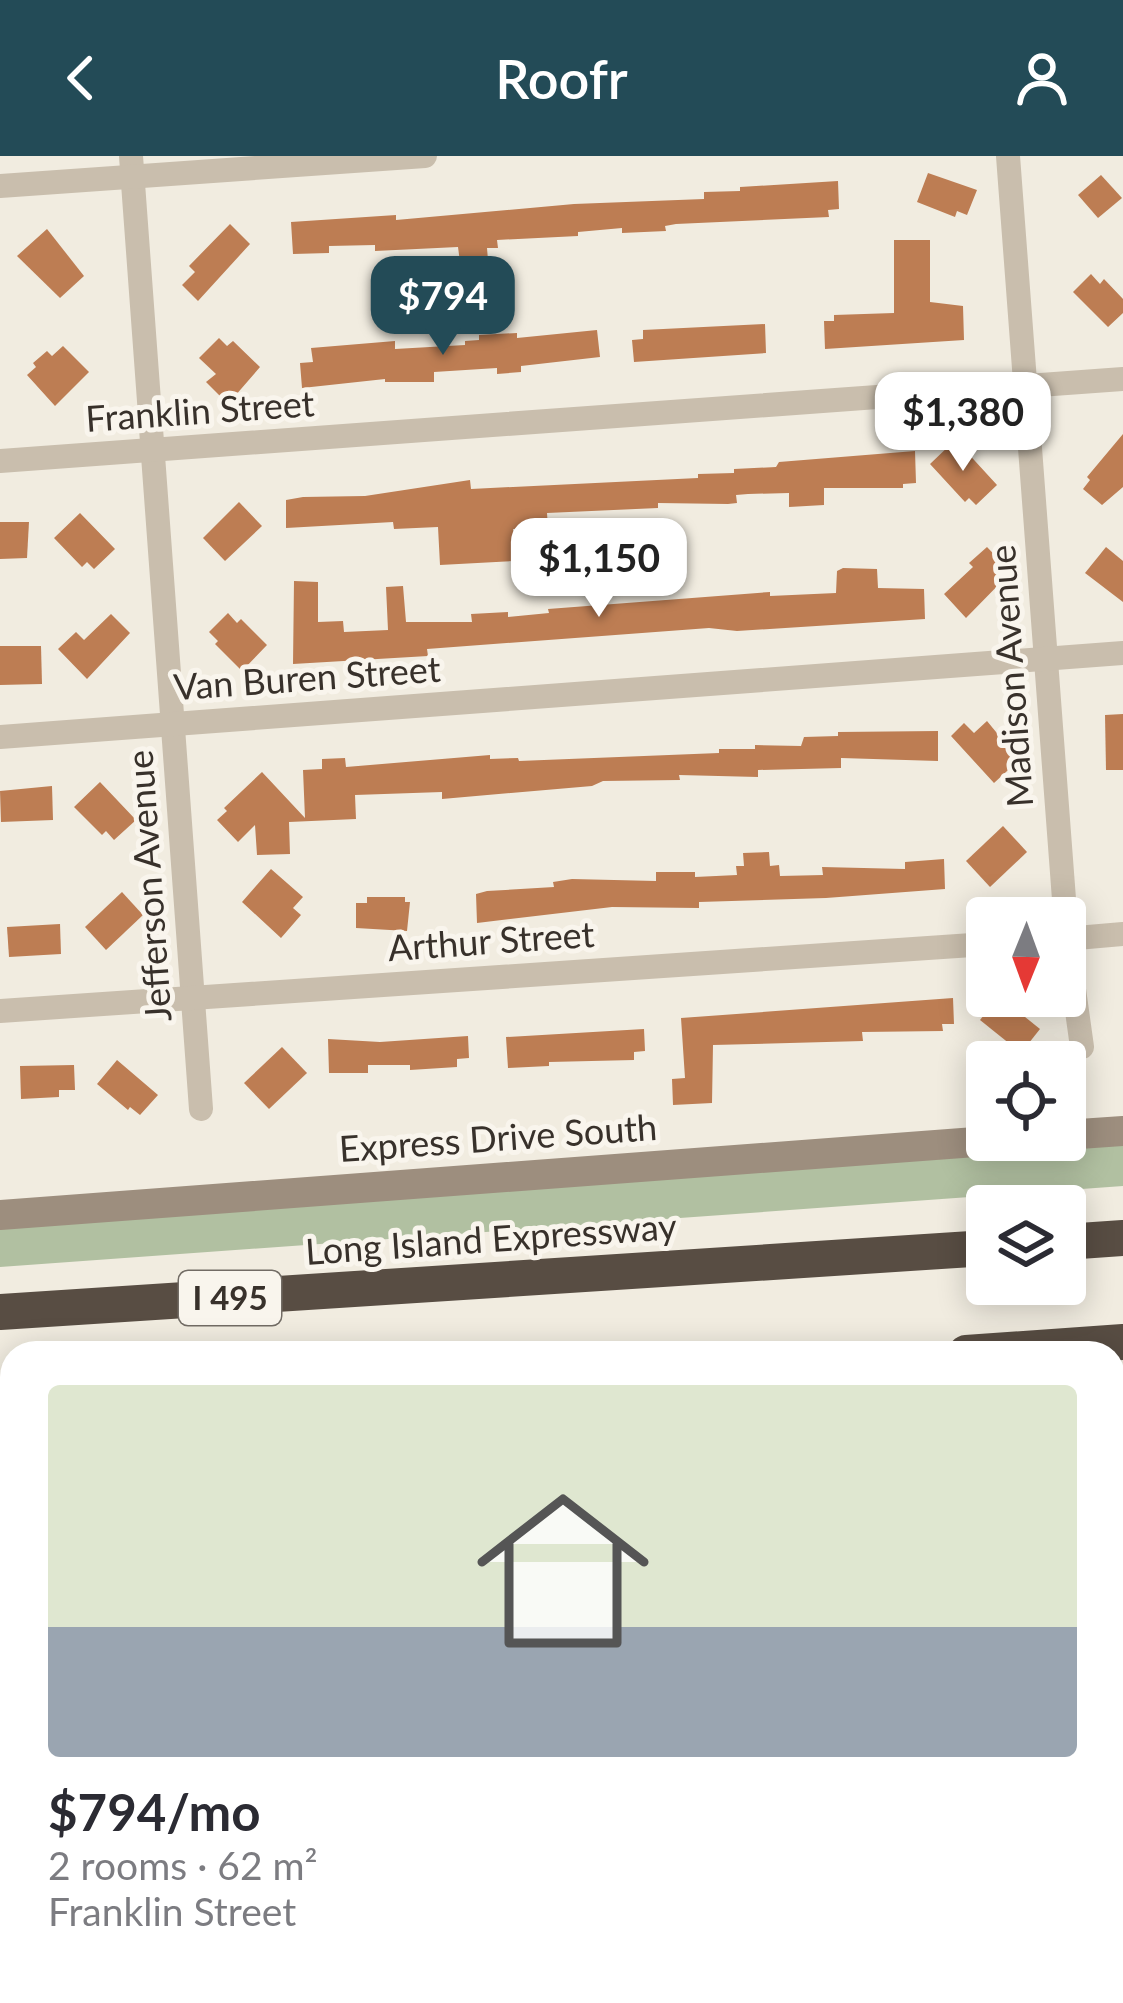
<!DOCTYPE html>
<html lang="en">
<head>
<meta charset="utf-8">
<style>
	:root { --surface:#fff; --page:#f7f7f7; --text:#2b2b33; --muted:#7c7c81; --line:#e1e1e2; --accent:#234b57 }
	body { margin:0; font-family:Lato,sans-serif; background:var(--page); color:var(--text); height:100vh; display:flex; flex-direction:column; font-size:45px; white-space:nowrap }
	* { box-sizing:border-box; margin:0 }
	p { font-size:39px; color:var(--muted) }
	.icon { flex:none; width:66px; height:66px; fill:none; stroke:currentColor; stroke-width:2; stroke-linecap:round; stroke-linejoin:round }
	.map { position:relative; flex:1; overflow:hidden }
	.sheet { position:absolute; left:0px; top:1185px; width:1125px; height:663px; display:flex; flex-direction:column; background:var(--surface); border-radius:36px 36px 0 0; box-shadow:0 6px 30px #0003 }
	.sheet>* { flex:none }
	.needle { width:78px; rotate:181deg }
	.buttons { position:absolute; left:966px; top:741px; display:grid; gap:24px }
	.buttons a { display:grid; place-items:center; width:120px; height:120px; border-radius:12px; background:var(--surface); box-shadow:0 6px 30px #0003; font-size:60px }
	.price { position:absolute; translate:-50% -102px; padding:0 27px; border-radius:24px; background:#fff; color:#222; font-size:39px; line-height:78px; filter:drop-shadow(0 3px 6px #0008) }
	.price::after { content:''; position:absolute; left:50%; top:72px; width:36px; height:27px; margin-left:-18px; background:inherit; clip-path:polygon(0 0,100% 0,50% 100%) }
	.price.current { background:var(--accent); color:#fff }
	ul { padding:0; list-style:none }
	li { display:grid; align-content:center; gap:24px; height:636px; padding:0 48px }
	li+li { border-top:3px solid var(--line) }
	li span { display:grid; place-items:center; height:372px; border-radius:12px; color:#555 }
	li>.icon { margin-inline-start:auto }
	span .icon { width:216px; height:216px; fill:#fffc; stroke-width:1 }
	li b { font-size:51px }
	header { display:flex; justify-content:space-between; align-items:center; height:156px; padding:0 48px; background:var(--accent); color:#fff; font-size:54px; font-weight:600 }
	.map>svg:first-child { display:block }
</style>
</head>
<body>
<header><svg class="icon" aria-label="back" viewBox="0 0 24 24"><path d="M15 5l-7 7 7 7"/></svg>Roofr<svg class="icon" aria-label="person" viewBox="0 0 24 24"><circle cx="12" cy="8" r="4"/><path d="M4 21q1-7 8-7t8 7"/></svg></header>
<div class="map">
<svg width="1123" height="1847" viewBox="0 0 1123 1847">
	<rect width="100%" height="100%" fill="#f1ece0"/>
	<g fill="#b1c0a1">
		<path d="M1123 988V1030L0 1111V1069Z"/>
		<path d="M12 1393V1659L0 1660V1395Z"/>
	</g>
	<g fill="#bd7d53">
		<path d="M928 17 977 34 967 59 957 55 955 61 917 46Z"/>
		<path d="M1101 19 1122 42 1098 62 1078 39Z"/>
		<path d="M838 25 839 53 828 54 829 61 676 68 665 70 666 75 622 77V72L578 76V80L497 84 498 92H487L488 104 460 106 458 91 375 95V89L329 90V97L293 98 291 66 396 59V64L574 48 704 43V36L740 35V31Z"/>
		<path d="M230 68 250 88 198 145 182 129 195 116 189 110Z"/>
		<path d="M47 73 84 120 60 142 17 100Z"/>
		<path d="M894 84H930V146L963 150 964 184 825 193 824 165H834V159L894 157Z"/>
		<path d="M1091 118 1100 128 1104 123 1123 143V157L1108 171 1073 136Z"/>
		<path d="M765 168 766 197 634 206 632 184 643 183V174Z"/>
		<path d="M597 174 600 201 521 210V216L497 218V212L434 216V226H385V223L302 232 300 207 313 206 311 192 395 185V193L465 189V185L479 184V179L517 177V182Z"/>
		<path d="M219 182 227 190 233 185 260 211 228 248 206 226 216 218 199 202Z"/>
		<path d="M63 190 89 216 55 250 27 219 36 211 33 207 47 195 52 200Z"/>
		<path d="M1123 278V331L1102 349 1083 333 1090 324 1087 321Z"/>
		<path d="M952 287 958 294 964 293 997 329 976 349 969 342 965 346 930 308Z"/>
		<path d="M915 295 916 327 903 328V332H824V349L789 351V337L748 338 736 339 737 347 728 348 658 347V352L547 357 548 372 513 373 514 405 440 409 438 371 394 373 393 366 286 372V344L303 341 365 340 470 324 471 333 698 322V318L734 317V313L776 311 779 306Z"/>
		<path d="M239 346 262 370 225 405 203 382Z"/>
		<path d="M80 357 115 393 94 413 87 406 82 411 54 382Z"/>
		<path d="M0 366H29L27 402 0 403Z"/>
		<path d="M987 391 1011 416 966 462 944 438 973 411 969 407Z"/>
		<path d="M1106 391 1123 405V446L1085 417Z"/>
		<path d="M843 412 877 413 878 432 924 433 925 463 737 475 709 472 427 493 428 500 293 508 294 425 318 426V466L343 465 344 476 388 474 386 431 403 430 406 466H472L471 458 508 456V461L549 457 548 453 770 436V440L836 437 837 415Z"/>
		<path d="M228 457 237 467 241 463 267 489 242 515 215 488 218 485 209 476Z"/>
		<path d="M111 458 130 477 87 523 58 493 76 476 84 484Z"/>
		<path d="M0 490H41L42 528 0 529Z"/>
		<path d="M1123 558V614H1106L1105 559Z"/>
		<path d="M987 565 1019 604 994 627 951 580 964 567 974 577Z"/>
		<path d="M938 575V605L841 602V612L758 614V621L679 619 680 624 603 625 592 630 442 643V636L355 639 356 663 289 666 290 698 257 699 255 669 238 686 217 664 227 655 224 652 262 616 305 662 303 614 322 613V603L345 602 346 611 490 599V603L518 602 519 605 719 597V593H755V589L801 590 804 581 838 580V576Z"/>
		<path d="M100 626 136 664 114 684 106 675 102 679 74 651Z"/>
		<path d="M52 630 53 664 1 666 0 635Z"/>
		<path d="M1003 670 1027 696 990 731 966 705Z"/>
		<path d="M769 696 770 710 779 709 780 720 823 719 822 711 905 713V706L944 703 945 733 826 742 699 746V752L612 751 477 767 476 738 487 735 554 731 553 726 572 723 656 725V716H695V721L737 719 736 710H744L743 697Z"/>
		<path d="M271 713 303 741 293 752 301 759 281 782 242 746Z"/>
		<path d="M122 736 143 759 106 794 85 771Z"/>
		<path d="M367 741H405V746H410L407 775 356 772V747H367Z"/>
		<path d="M60 768 61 798 9 801 7 771Z"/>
		<path d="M999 840 1040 873 1021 897 980 864Z"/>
		<path d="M953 842 954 868H942L943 875 862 876 863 885 713 889 712 947 673 949 672 923 685 922 681 862Z"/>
		<path d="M644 873 645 895 634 896V904L549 906V910L508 912 506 881Z"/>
		<path d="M468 880 469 902 457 903V911L410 914V909H368V917H329L328 883 380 886Z"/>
		<path d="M282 891 307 917 269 953 244 927Z"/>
		<path d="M117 904 158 939 140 959 130 951 128 954 97 928Z"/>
		<path d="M74 909 75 934H59V941L21 943 20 910Z"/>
	</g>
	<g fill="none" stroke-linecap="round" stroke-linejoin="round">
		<g stroke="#c9bead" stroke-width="24">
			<path d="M131 0 201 953"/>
			<path d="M1008 0 1067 783 1082 891"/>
			<path d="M0 30 425 0"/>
			<path d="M0 305 1123 223"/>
			<path d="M0 581 1123 497"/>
			<path d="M1065 783 1123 778"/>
			<path d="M0 855 987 788"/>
			<path d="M1113 1345 1123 1447"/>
			<path d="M1113 1604 1123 1603"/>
			<path d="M0 1688 12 1687"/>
		</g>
		<g stroke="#9d8e7e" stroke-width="30">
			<path d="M1065 979 1123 975"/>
			<path d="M0 1059 1002 984"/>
			<path d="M1113 1267H1123"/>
			<path d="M0 1375 12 1373"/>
			<path d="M1113 1790H1123"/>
			<path d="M278 1847 443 1836"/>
		</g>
		<g stroke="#584d43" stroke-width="36">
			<path d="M1065 1086 1123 1082"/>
			<path d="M0 1156 987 1092"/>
			<path d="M966 1197 1123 1186"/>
			<path d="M0 1263 12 1262"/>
		</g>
	</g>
	<g text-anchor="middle" stroke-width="10" stroke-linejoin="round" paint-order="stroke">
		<rect fill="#f9f5ed" stroke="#726c65" stroke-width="3" x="179" y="1115" width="102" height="54" rx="9"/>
		<g font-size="33" font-weight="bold" fill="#38312b">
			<text x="230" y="1154">I 495</text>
		</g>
		<g font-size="36" fill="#38312b" stroke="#f9f5ed">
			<text transform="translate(200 255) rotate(-4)" y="13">Franklin Street</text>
			<text transform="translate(1011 520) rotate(-94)" y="13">Madison Avenue</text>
			<text transform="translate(307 522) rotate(-4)" y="13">Van Buren Street</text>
			<text transform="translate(149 730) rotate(-94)" y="13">Jefferson Avenue</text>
			<text transform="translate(491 785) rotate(-4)" y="13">Arthur Street</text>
			<text transform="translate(498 982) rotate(-4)" y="13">Express Drive South</text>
			<text transform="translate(491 1083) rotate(-4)" y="13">Long Island Expressway</text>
		</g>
	</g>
</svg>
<div class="buttons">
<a><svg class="needle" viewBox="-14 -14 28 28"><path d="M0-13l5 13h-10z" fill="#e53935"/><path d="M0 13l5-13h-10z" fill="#7c7c81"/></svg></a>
<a><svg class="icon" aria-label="locate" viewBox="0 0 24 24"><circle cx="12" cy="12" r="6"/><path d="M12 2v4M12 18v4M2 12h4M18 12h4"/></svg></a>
<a><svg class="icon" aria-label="layers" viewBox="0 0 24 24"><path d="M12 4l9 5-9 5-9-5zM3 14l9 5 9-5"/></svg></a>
</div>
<b class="price current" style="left:443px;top:202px">$794</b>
<b class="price" style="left:963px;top:318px">$1,380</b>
<b class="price" style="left:599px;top:464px">$1,150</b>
<section class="sheet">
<ul>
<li><span style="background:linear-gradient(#dfe7d0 65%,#9aa5b1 0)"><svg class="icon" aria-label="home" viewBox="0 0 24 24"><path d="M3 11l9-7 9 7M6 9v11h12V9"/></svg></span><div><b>$794/mo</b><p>2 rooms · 62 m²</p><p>Franklin Street</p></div></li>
</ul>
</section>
</div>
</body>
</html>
